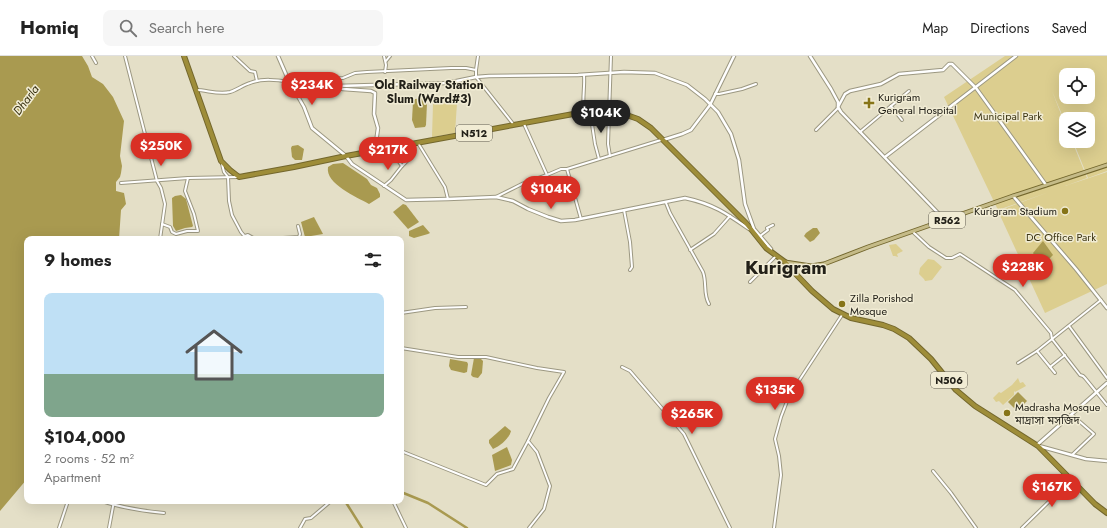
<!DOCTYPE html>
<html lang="en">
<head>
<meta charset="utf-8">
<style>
	:root { --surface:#fff; --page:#f6f6f6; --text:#222; --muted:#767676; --line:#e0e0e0; --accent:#d93025 }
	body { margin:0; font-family:Jost,"Noto Sans Bengali",sans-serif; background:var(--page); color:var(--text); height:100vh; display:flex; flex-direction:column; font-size:15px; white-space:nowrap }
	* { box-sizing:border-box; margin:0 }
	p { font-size:13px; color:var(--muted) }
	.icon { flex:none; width:22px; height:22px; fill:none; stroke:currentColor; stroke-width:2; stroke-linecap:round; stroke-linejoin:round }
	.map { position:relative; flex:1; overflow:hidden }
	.details { position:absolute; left:24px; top:180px; width:380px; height:268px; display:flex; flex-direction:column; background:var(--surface); border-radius:8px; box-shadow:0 4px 16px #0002 }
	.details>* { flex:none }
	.fabs { position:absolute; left:1059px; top:12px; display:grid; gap:8px }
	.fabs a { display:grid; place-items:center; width:36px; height:36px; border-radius:8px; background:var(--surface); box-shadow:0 4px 16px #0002; font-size:20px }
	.price { position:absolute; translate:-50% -34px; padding:0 9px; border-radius:14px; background:var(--accent); color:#fff; font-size:13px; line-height:26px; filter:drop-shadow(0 1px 2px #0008) }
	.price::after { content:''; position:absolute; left:50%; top:24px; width:12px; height:9px; margin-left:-6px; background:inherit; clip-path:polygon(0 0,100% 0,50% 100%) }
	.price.selected { background:#222; color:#fff }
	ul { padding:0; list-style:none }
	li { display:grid; align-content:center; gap:8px; height:212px; padding:0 20px }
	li+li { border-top:1px solid var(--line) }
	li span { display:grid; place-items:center; height:124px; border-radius:8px; color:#555 }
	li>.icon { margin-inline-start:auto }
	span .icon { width:72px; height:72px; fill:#fffc; stroke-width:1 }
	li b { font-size:17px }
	h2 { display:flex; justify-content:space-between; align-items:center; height:48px; padding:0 20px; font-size:17px }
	header { display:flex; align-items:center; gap:24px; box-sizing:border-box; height:56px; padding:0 20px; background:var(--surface); border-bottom:1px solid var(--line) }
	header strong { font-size:19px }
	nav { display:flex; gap:22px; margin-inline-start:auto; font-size:14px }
	.search { width:280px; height:36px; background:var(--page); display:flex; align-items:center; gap:10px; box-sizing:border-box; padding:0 14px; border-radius:8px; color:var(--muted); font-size:15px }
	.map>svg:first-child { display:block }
</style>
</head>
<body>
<header>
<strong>Homiq</strong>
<div class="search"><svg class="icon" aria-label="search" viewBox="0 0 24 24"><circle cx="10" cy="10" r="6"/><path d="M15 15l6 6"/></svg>Search here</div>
<nav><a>Map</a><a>Directions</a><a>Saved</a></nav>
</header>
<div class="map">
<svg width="1107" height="472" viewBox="0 0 1107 472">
	<rect width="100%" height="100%" fill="#e4dfc7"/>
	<g fill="#dcce8f" fill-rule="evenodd">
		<path d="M1005 0H1107V115L1088 122 1073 85H1088V63H1066V68L1052 35 1066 71V85H1072L1087 122 1065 130 1107 116V228L1045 257 998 155 1049 136 998 154 944 41ZM1066 19H1088V41H1066Z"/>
		<path d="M457 47 455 77 432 81 433 48Z"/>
		<path d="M896 188 903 195 897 198 898 201 895 200H893L889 189Z"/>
		<path d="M928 203 934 204 942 211 932 224 925 225 924 223 919 218 920 212Z"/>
		<path d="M1018 322 1020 327 1023 326 1026 330 1015 336 1014 335V339L1003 349 999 345 996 346 993 342 999 336 1001 337 1012 329Z"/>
	</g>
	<g fill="#a99a50">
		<path d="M0 0H82L88 10 92 21 103 28 113 41 124 65 120 100 122 110 121 117 120 121 116 126V135L124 137 126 148 121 154 119 183H27V423L0 455Z"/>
		<path d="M424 42 427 47 426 69 425 71 415 72 412 64 413 46 415 43Z"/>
		<path d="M298 89 304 93 302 104H295L292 101 291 92 292 90Z"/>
		<path d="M343 107 367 123 371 129 377 132 380 138V141L369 148C357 141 325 128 328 111L333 108Z"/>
		<path d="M547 137C552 136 558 138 559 144L551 149 548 148 544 142Z"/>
		<path d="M181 139 186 143 193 170 192 171 185 172 176 175 173 170 172 142 175 140Z"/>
		<path d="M403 148 406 149 419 166 408 173 393 156Z"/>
		<path d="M314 161 323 178 305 181 301 166Z"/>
		<path d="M423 169 430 177 428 178 414 182 409 180V175Z"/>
		<path d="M813 172H817L820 177 814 184 810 186 804 180 806 177Z"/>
		<path d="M1043 185 1053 199 1044 208 1040 207 1033 197Z"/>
		<path d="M474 302 481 303 483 305 482 317 478 322 473 321 471 319Z"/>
		<path d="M450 303 467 306 468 308 467 316 464 317 451 314 449 310Z"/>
		<path d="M1018 336 1027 345 1017 355 1008 346Z"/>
		<path d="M505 370 511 375C509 383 500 390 493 393L489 387V384Z"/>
		<path d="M507 391 512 404 511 409 495 415 492 399Z"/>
	</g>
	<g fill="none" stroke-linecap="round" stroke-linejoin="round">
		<g stroke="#a99a50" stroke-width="2.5">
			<path d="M401 436 428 447 467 472"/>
			<path d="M345 445 362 472"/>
		</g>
		<defs>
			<g id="street">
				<path d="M92 0 96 7"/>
				<path d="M125 0 157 125 161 132 165 148 160 183"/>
				<path d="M234 0 250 15 255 16 257 25"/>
				<path d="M384 0 386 9 385 16"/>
				<path d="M478 0 476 14V21L514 69"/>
				<path d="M386 5 390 0"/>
				<path d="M288 23 343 22 355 17 367 16 451 12H466L476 14"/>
				<path d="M196 34C207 34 218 39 230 36 237 34 243 29 250 27 262 22 277 24 290 26"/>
				<path d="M715 38H719L742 33 756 28"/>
				<path d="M891 50 902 64"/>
				<path d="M584 55C582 43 585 31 584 19"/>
				<path d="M590 55 595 88 599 103"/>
				<path d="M816 74 838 52"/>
				<path d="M860 76 909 35"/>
				<path d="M418 87 445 131 448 143"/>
				<path d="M389 92 402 110 411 101 407 89"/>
				<path d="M610 100 608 88 611 0"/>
				<path d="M222 108 224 116 228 121 229 145 232 159 241 176 247 183"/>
				<path d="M547 119 561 113H567"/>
				<path d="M121 127 188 122 238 121"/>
				<path d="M384 130 391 124 402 110"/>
				<path d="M496 141 522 128 547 119 524 68"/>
				<path d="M666 147 670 157 703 216C707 227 703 238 709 248"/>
				<path d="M624 154 630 186 632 211 630 214"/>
				<path d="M581 163 567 113 661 84"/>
				<path d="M162 168 170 171 172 176 176 178 187 175H198L194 158 185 135 188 122"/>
				<path d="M913 176 929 191 946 202H952L960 198 1015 234 1051 277 1052 283 1080 319 1083 320 1085 322 1107 349"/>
				<path d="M245 180 248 179 255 183"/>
				<path d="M760 180 768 174 767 172 773 169"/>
				<path d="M267 183 299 181 300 178 298 170"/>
				<path d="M690 194 714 178 730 160"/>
				<path d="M750 226 776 200"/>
				<path d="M401 257 435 252 466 251"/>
				<path d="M1069 270 1107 322"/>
				<path d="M401 292 458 301H486L537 312 564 316 549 342 528 385 537 396 550 430 544 453 529 472"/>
				<path d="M1018 307 1037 295"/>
				<path d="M622 311 630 315 684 378 730 472"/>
				<path d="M1050 311 1065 299"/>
				<path d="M1055 317 1037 295 1101 244"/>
				<path d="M401 395 486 429 497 418 513 413 528 385"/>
				<path d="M1072 399 1094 378 1072 359"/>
				<path d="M933 415 951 437 976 472"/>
				<path d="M102 445C122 452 143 455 164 457"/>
				<path d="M393 445 406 472"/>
				<path d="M59 472 68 445"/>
				<path d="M109 472 114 445"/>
				<path d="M300 472 305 463 311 462 331 445"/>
				<path d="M774 472 781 419 779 400 775 383 781 361 789 340 842 259"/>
				<path d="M1022 472 1071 424"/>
			</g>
			<g id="secondary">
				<path d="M278 0 288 23 304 51 312 72 346 100 352 108 406 144 448 143 496 141 513 145 528 153 548 161 561 165 575 164 685 142C713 148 726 157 749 173"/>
				<path d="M810 0 831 33 838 46V51L841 56 940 159 949 163"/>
				<path d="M291 28 337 30 447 27 476 21 489 20 578 19 624 16 655 17 687 29 705 43 718 56 731 78 739 104 745 148 754 173 771 193"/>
				<path d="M336 31 343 33 371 35 375 37 374 58 378 72 375 94"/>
				<path d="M838 51 845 38 850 35 881 28 899 18 943 14 949 8H952L976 32 1046 129"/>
				<path d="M663 84 682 78 691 74 710 49 734 0"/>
				<path d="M885 101 1016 0"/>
				<path d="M1013 140 1076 213 1107 252"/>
				<path d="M1037 389 1107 327"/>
				<path d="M1039 390 1086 403 1107 405"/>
			</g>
			<path id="primary" d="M785 206 811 210 824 208 868 191 1013 140 1107 109"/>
			<path id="highway" d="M184 0 221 105 230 114 239 121 294 111 346 100 595 54 621 57 638 63 651 72 746 167 766 192 785 206 789 211 812 235 833 253 851 262 883 269 894 273 909 282 931 303 956 334 975 350 1038 390 1095 448 1107 457"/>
		</defs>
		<use href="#street" stroke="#9c9882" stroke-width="4"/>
		<use href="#secondary" stroke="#9c9882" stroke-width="4.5"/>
		<use href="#primary" stroke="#73672d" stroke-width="5"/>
		<use href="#highway" stroke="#73672d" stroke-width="6"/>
		<use href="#street" stroke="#fff" stroke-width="2"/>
		<use href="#secondary" stroke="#fff" stroke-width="2.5"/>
		<use href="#primary" stroke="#c5bb88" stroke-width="3"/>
		<use href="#highway" stroke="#9e8d39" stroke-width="4"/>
	</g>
	<g fill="#867417" stroke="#f1ecd4" stroke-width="1.5">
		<path d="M867 41h4v4h4v4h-4v4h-4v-4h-4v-4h4z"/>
		<circle cx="1065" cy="155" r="4"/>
		<circle cx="842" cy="248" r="4"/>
		<circle cx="1007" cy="357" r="4"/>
	</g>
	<g text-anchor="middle" stroke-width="3" stroke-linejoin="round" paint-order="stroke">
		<g fill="#f1ecd4" stroke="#605d50" stroke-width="1">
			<rect x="456" y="69" width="36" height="16" rx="3"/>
			<rect x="929" y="156" width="36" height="16" rx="3"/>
			<rect x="931" y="316" width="36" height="16" rx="3"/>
		</g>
		<g font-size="10" font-weight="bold" fill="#222018">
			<text x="474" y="81">N512</text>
			<text x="947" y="168">R562</text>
			<text x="949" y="328">N506</text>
		</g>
		<g font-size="11" fill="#222018" stroke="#f1ecd4" text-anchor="start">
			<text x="878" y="45">Kurigram<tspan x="878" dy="13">General Hospital</tspan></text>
			<text x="1057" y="159" text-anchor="end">Kurigram Stadium</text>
			<text x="850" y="246">Zilla Porishod<tspan x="850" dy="13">Mosque</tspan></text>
			<text x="1015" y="355">Madrasha Mosque<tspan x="1015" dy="13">মাদ্রাসা মসজিদ</tspan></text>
		</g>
		<g font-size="11" fill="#3d3615" stroke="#f1ecd4">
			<text x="1008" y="64">Municipal Park</text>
			<text x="1061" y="185">DC Office Park</text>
		</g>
		<g font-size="12" font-weight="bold" fill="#222018" stroke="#f1ecd4">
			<text x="429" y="33">Old Railway Station<tspan x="429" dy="14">Slum (Ward#3)</tspan></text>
		</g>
		<g font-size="12" font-style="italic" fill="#362f0e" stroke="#f1ecd4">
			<text transform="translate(26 44) rotate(-53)" y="4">Dharla</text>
		</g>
		<g font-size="19" font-weight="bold" fill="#222018" stroke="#f1ecd4">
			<text x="786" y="218">Kurigram</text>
		</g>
	</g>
</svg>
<div class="fabs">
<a><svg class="icon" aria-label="locate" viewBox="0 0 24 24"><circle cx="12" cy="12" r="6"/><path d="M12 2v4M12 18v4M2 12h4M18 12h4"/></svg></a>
<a><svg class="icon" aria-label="layers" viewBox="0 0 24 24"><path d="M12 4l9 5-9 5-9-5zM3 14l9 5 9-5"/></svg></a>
</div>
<b class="price" style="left:312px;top:50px">$234K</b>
<b class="price selected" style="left:601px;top:78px">$104K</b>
<b class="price" style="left:161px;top:111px">$250K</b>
<b class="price" style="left:388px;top:115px">$217K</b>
<b class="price" style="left:551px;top:154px">$104K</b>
<b class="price" style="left:1023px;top:232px">$228K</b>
<b class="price" style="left:775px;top:355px">$135K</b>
<b class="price" style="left:692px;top:379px">$265K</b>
<b class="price" style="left:1052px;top:452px">$167K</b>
<section class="details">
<h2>9 homes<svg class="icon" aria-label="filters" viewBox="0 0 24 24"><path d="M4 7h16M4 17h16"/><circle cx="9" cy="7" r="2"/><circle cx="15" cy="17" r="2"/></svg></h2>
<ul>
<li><span style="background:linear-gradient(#bfe0f5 65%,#7fa58c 0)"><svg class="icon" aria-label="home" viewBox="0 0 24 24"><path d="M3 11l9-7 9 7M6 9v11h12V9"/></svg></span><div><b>$104,000</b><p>2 rooms · 52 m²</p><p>Apartment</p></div></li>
</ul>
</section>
</div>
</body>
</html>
